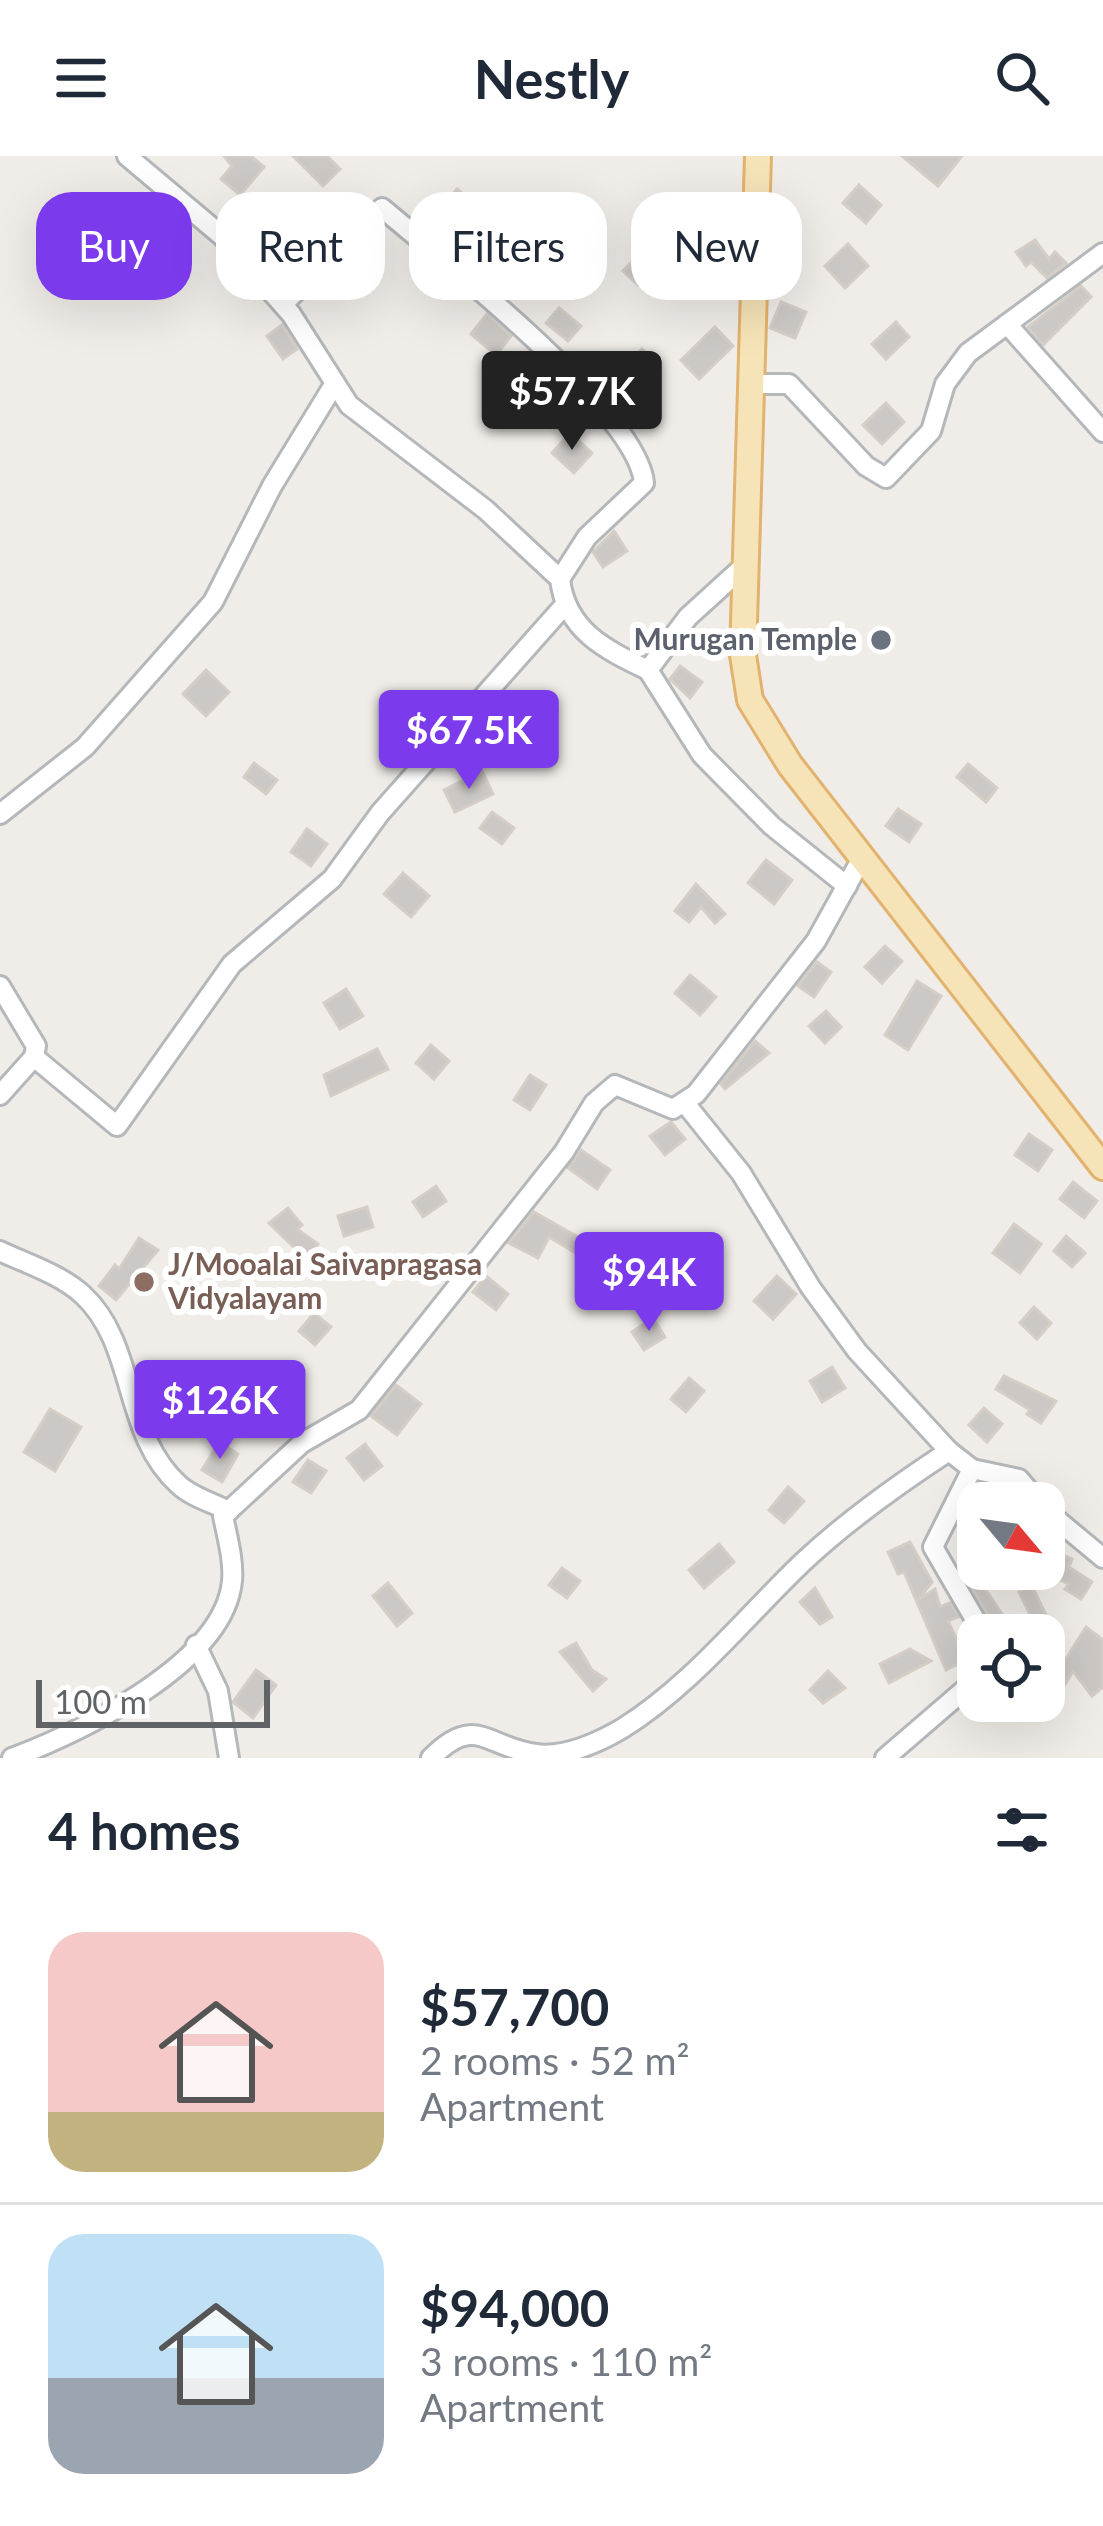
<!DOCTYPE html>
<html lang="en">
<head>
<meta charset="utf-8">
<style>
	:root { --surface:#fff; --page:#f2f2f3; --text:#1f2937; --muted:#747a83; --line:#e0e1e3; --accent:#7c3aed }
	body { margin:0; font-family:Lato,sans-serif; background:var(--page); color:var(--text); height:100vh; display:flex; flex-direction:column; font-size:45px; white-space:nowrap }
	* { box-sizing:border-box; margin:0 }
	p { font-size:39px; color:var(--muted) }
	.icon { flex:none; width:66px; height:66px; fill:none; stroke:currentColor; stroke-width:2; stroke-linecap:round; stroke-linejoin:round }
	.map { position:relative; height:1602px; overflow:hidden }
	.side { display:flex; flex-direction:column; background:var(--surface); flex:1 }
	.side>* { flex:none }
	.banner { position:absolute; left:36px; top:36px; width:1032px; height:108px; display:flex; gap:24px }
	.needle { width:78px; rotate:119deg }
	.buttons { position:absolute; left:957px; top:1326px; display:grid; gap:24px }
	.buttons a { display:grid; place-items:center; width:108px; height:108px; border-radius:24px; background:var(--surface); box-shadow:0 12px 48px #0002; font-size:60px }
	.scale { position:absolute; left:36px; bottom:30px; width:234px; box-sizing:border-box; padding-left:12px; border:6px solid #606467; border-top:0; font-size:33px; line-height:42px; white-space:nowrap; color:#606467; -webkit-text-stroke:9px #fff; paint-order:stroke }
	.price { position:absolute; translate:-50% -102px; padding:0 27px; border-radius:12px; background:var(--accent); color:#fff; font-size:39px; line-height:78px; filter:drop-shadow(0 3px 6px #0008) }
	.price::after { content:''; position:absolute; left:50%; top:72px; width:36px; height:27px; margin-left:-18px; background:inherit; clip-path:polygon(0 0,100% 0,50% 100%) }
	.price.current { background:#222; color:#fff }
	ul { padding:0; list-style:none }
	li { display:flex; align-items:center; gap:36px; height:300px; padding:0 48px }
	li+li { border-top:3px solid var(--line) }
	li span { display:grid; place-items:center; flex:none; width:336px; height:240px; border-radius:36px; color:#555 }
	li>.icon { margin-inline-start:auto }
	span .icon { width:144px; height:144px; fill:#fffc; stroke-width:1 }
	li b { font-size:51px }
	h2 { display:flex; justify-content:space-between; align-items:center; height:144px; padding:0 48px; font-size:51px }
	.chip { padding:0 42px; border-radius:36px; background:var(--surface); box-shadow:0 12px 48px #0002; font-size:42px; line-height:108px }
	.chip.current { background:var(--accent); color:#fff }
	header { display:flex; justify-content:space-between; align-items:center; height:156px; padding:0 48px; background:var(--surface); font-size:54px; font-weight:700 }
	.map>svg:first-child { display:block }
</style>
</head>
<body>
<header><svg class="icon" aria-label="menu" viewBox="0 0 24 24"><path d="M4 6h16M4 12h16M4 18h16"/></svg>Nestly<svg class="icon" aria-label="search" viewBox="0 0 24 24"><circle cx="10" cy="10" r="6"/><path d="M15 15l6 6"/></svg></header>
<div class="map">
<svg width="1103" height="1602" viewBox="0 0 1103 1602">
	<rect width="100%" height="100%" fill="#f0ede9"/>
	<g fill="#cbc8c5" stroke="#d4cec7" stroke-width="3">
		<path d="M224 0H251L264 11 240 39 221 23 232 10Z"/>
		<path d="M293 0H327L340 13 323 30Z"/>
		<path d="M902 0H962L938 30Z"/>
		<path d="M859 29 881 49 866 67 843 47Z"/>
		<path d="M457 33 475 48 452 75 434 60Z"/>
		<path d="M697 69 718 86 697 111 676 94Z"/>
		<path d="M1035 84 1049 103 1055 96 1066 107 1047 122 1031 106 1026 110 1016 96Z"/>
		<path d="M848 88 868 110 845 132 825 110Z"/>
		<path d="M640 98 654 112 638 129 623 115Z"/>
		<path d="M1081 130 1091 141 1043 189 1028 171Z"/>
		<path d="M781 146 806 156 795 182 770 172Z"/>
		<path d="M559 152 581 170 568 185 546 167Z"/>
		<path d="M487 158 511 180 496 199 471 178Z"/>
		<path d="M896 166 909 181 886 203 872 188Z"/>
		<path d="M282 169 297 193 283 203 267 180Z"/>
		<path d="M715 171 733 190 699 223 681 204Z"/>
		<path d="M642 193 655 206 638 224 625 211Z"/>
		<circle cx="629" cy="248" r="13"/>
		<path d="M886 247 904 266 882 288 863 269Z"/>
		<path d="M570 277 592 297 574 317 552 297Z"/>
		<path d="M614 375 627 395 603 411 593 396Z"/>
		<path d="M680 510 702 526 690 542 670 523Z"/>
		<path d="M206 514 229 536 206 560 183 538Z"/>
		<path d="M254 607 277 624 266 638 244 621Z"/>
		<path d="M968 608 997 632 986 646 957 621Z"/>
		<path d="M482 615 493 638 455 656 444 634Z"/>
		<path d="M898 653 921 668 909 686 886 670Z"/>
		<path d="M492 656 514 672 502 688 480 672Z"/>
		<path d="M307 673 327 688 311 710 291 696Z"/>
		<path d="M766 704 792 724 774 748 748 727Z"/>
		<path d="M403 717 429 740 411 761 384 738Z"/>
		<path d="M696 728 725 758 715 767 701 751 689 766 675 755Z"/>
		<path d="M885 790 902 805 882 827 865 811Z"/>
		<path d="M817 806 831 816 814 841 798 830Z"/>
		<path d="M690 819 716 841 700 859 675 837Z"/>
		<path d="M917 825 941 840 908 894 885 879Z"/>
		<path d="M346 833 363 860 340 873 324 847Z"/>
		<path d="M826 855 841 871 825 887 809 870Z"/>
		<path d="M755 885 769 897 725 933 721 928Z"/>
		<path d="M431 889 449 905 434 923 416 907Z"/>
		<path d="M377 893 388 913 331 940 324 919Z"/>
		<path d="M530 919 546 929 530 954 514 944Z"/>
		<path d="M671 966 685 983 665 999 650 980Z"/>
		<path d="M1029 978 1052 994 1038 1015 1015 999Z"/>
		<path d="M581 994 610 1014 597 1033 568 1012Z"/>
		<path d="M1073 1026 1097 1045 1084 1062 1060 1043Z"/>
		<path d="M436 1030 446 1045 423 1061 413 1046Z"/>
		<path d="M367 1051 373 1071 344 1080 338 1060Z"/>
		<path d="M288 1052 302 1069 297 1073 318 1088 306 1103 269 1067Z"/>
		<path d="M534 1056 592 1089 584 1102 549 1081 538 1102 509 1087Z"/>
		<path d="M1014 1068 1041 1088 1020 1117 993 1097Z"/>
		<path d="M1066 1080 1085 1097 1072 1111 1054 1095Z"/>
		<path d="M139 1082 158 1094 116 1144 99 1130 115 1109 119 1113Z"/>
		<path d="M694 1083 712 1111 668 1140 649 1112Z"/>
		<path d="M486 1120 508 1138 496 1154 473 1136Z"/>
		<path d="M777 1120 796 1138 773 1163 754 1145Z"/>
		<path d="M1034 1151 1051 1167 1037 1183 1020 1167Z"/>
		<path d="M314 1157 331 1171 315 1189 299 1175Z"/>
		<path d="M653 1162 665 1181 644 1194 632 1176Z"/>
		<path d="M832 1211 845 1232 822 1246 810 1225Z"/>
		<path d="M284 1214 293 1231 271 1244 262 1227Z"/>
		<path d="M1004 1220 1056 1245 1041 1267 1027 1258 1030 1254 996 1233Z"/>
		<path d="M689 1222 704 1235 686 1256 671 1243Z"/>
		<path d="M396 1229 421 1248 397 1279 371 1260Z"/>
		<path d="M984 1252 1002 1268 987 1286 969 1269Z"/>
		<path d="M50 1253 81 1271 55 1315 24 1296Z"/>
		<path d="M219 1286 238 1298 222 1326 202 1314Z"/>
		<path d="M365 1288 382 1310 364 1324 347 1302Z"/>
		<path d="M308 1304 326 1315 311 1337 293 1326Z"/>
		<path d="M788 1331 804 1345 784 1367 769 1354Z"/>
		<path d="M910 1386 932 1426 918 1444 935 1433 940 1451 950 1447 958 1461 948 1465 966 1504 946 1514 904 1416 898 1418 888 1396Z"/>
		<path d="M719 1388 734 1406 704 1432 689 1414Z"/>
		<path d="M1060 1398 1072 1403 1069 1411 1092 1426 1081 1443 1065 1433 1069 1428 1051 1420Z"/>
		<path d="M978 1407 986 1421 980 1425 1016 1479H999L963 1416Z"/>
		<path d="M562 1412 580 1425 567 1442 549 1429Z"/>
		<path d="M388 1427 412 1457 397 1470 373 1440Z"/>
		<path d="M1032 1430 1046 1459 1033 1465 1019 1436Z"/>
		<path d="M815 1432 832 1461 820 1468 800 1446Z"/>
		<path d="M1086 1471 1103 1484V1531L1092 1540 1073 1515 1064 1530 1054 1522Z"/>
		<path d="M576 1487 592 1514 606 1523 593 1535 560 1496Z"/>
		<path d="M910 1493 931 1505 889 1527 880 1508Z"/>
		<path d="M256 1514 276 1529 253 1562 233 1546Z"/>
		<path d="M828 1515 845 1532 823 1547 810 1534Z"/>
	</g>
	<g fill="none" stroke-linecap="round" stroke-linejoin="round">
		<defs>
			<g id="minor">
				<path d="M127 0 222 80 291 158 349 249 486 354 560 423C566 474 604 493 648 514L688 461 743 411"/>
				<path d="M283 148 382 52C441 102 638 256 644 327L587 381 560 423"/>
				<path d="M1007 168 1103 276"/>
				<path d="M751 228H789L866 310 886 322 931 275 945 228 968 197 1103 97"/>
				<path d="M648 514 702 599 772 670 847 730"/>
				<path d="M0 658 85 591 213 446 272 330 335 227"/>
				<path d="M0 830 36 890 34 901 117 970 232 808 332 723 380 657 563 451"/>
				<path d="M0 939 34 901"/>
				<path d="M684 946 741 1017 811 1132 857 1195 949 1295 972 1313 1019 1323 1039 1347"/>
				<path d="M0 1095C27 1108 60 1118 83 1139 137 1189 122 1278 179 1329 192 1341 213 1347 229 1355"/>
				<path d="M972 1313 933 1391 984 1479"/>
				<path d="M1044 1353 1103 1402"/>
				<path d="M196 1489 218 1535 229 1602"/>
				<path d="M12 1602C80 1576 224 1508 232 1425 234 1405 227 1380 223 1360L302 1287 359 1254 564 996 594 947 615 929 673 953 696 938 816 785 862 702"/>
				<path d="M431 1602C475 1557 486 1591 536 1598 564 1602 600 1586 623 1572 692 1529 745 1461 804 1405 849 1363 897 1329 949 1295"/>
				<path d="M885 1602 978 1522"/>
			</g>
			<path id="major" d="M758 0 743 499 750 544 790 609 1103 1011"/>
		</defs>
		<use href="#minor" stroke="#b5b8bb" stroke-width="24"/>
		<use href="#major" stroke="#e2b26f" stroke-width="30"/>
		<use href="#minor" stroke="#fff" stroke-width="18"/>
		<use href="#major" stroke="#f6e3b7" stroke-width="24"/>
	</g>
	<circle fill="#6b7280" stroke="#fff" stroke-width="4.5" cx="881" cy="484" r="12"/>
	<circle fill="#8d6e63" stroke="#fff" stroke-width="4.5" cx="144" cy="1126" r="12"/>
	<g text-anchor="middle" stroke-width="12" stroke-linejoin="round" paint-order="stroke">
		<g font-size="30" font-weight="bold" fill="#5b616d" stroke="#fff" text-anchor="end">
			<text x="857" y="494">Murugan Temple</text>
		</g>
		<g font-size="30" font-weight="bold" fill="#785e54" stroke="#fff" text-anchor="start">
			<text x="168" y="1119">J/Mooalai Saivapragasa<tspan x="168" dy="34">Vidyalayam</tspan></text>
		</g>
	</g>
</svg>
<div class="buttons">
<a><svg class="needle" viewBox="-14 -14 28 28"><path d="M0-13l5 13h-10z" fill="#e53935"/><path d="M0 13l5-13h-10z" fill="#747a83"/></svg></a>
<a><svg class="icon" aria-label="locate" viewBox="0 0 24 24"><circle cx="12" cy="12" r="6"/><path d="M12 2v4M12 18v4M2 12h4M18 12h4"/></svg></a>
</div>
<div class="scale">100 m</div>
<b class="price current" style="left:572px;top:297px">$57.7K</b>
<b class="price" style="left:469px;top:636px">$67.5K</b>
<b class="price" style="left:649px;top:1178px">$94K</b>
<b class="price" style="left:220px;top:1306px">$126K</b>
<div class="banner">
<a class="chip current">Buy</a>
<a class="chip">Rent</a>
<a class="chip">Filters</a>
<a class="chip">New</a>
</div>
</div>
<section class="side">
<h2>4 homes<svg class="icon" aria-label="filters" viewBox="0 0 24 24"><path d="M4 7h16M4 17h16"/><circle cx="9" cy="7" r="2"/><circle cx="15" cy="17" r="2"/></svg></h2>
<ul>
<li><span style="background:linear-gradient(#f6c9c9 75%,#c2b280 0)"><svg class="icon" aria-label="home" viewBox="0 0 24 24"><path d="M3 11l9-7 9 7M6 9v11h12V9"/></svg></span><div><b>$57,700</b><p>2 rooms · 52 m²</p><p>Apartment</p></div></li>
<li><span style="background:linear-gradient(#bfe0f5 60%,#9aa5b1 0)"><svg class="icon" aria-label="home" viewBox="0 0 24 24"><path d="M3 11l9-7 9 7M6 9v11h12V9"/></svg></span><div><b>$94,000</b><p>3 rooms · 110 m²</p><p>Apartment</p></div></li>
</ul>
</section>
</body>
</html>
